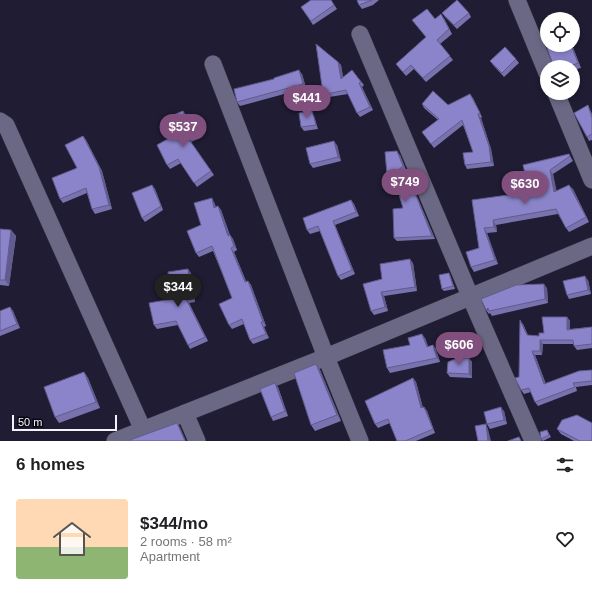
<!DOCTYPE html>
<html lang="en">
<head>
<meta charset="utf-8">
<style>
	:root { --surface:#fff; --page:#f6f6f6; --text:#202124; --muted:#757577; --accent:#814f7d }
	body { margin:0; font-family:Helvetica,sans-serif; background:var(--page); color:var(--text); height:100vh; display:flex; flex-direction:column; font-size:15px; white-space:nowrap }
	* { box-sizing:border-box; margin:0 }
	p { font-size:13px; color:var(--muted) }
	.icon { flex:none; width:22px; height:22px; fill:none; stroke:currentColor; stroke-width:2; stroke-linecap:round; stroke-linejoin:round }
	.map { position:relative; height:441px; overflow:hidden }
	.drawer { display:flex; flex-direction:column; background:var(--surface); flex:1 }
	.drawer>* { flex:none }
	.buttons { position:absolute; left:540px; top:12px; display:grid; gap:8px }
	.buttons a { display:grid; place-items:center; width:40px; height:40px; border-radius:50%; background:var(--surface); box-shadow:0 2px 6px #0003; font-size:20px }
	.scale { position:absolute; left:12px; bottom:10px; width:105px; box-sizing:border-box; padding-left:4px; border:2px solid #f4f3fd; border-top:0; font-size:11px; line-height:14px; white-space:nowrap; color:#f4f3fd; -webkit-text-stroke:3px #090812; paint-order:stroke }
	.price { position:absolute; translate:-50% -34px; padding:0 9px; border-radius:14px; background:var(--accent); color:#fff; font-size:13px; line-height:26px; filter:drop-shadow(0 1px 2px #0008) }
	.price::after { content:''; position:absolute; left:50%; top:24px; width:12px; height:9px; margin-left:-6px; background:inherit; clip-path:polygon(0 0,100% 0,50% 100%) }
	.price.on { background:#222; color:#fff }
	ul { padding:0; list-style:none }
	li { display:flex; align-items:center; gap:12px; height:100px; padding:0 16px }
	li span { display:grid; place-items:center; flex:none; width:112px; height:80px; border-radius:4px; color:#555 }
	li>.icon { margin-inline-start:auto }
	span .icon { width:48px; height:48px; fill:#fffc; stroke-width:1 }
	li b { font-size:17px }
	h2 { display:flex; justify-content:space-between; align-items:center; height:48px; padding:0 16px; font-size:17px }
	.map>svg:first-child { display:block }
</style>
</head>
<body>
<div class="map">
<svg width="592" height="441" viewBox="0 0 592 441">
	<rect width="100%" height="100%" fill="#1f1c33"/>
	<g fill="none" stroke-linecap="round" stroke-linejoin="round">
		<defs>
			<g id="minor">
				<path d="M517 0 547 73"/>
				<path d="M360 34 470 296 533 441"/>
				<path d="M213 64 326 357 360 441"/>
				<path d="M556 93 592 180"/>
				<path d="M0 121 6 125 143 430"/>
				<path d="M185 413 197 441"/>
				<path d="M115 441 326 357 592 246"/>
			</g>
		</defs>
		<use href="#minor" stroke="#383547" stroke-width="18"/>
		<use href="#minor" stroke="#6a6884" stroke-width="17"/>
	</g>
	<g fill="#7872ae">
		<path d="M331 0 337 9 313 25 301 7Z"/>
		<path d="M357 0H379L373 5 362 9 359 5Z"/>
		<path d="M442 13H469L471 17 457 29 445 17Z"/>
		<path d="M444 18 452 34 440 44 453 60 426 82 414 69 406 76 396 64 426 37 435 19Z"/>
		<path d="M572 45 581 68 573 70V67H554Z"/>
		<path d="M516 59 519 63 504 77 493 65 490 61Z"/>
		<path d="M338 62 341 65 343 77 352 70 364 85 362 87 373 110 360 117 357 113 348 94 323 98 321 95 323 93Z"/>
		<path d="M302 74 306 88 240 106 237 102Z"/>
		<path d="M473 98 482 117 481 118 491 149 494 166 467 169 465 165 473 152 463 125 434 148 422 132 438 120 424 108 422 104 448 105Z"/>
		<path d="M590 110 592 114V140L589 141 587 137Z"/>
		<path d="M186 115 196 140 191 142 214 175 197 187 181 163 170 169 167 165 173 136Z"/>
		<path d="M314 116 318 129 304 131 301 127Z"/>
		<path d="M83 136 86 140 102 171 112 209 95 214 92 209 87 193 63 203 60 199 77 168Z"/>
		<path d="M337 145 341 161 313 168 310 164Z"/>
		<path d="M569 154 573 161 553 174 556 191 573 189 589 222 569 232 566 228 558 214 496 225 497 232 487 233 498 264 474 272 471 267 479 248 472 200 523 193 526 178Z"/>
		<path d="M400 155 406 170 404 171 407 175 408 184 411 183 413 187 435 239 397 241 394 238 403 208 397 188 390 189 388 185Z"/>
		<path d="M152 185 155 189 163 210 145 222 142 218Z"/>
		<path d="M351 200 354 204 359 216 335 225 355 274 341 280 338 276 320 231 310 234 307 230Z"/>
		<path d="M214 202 216 207 218 206 221 210 230 235 233 239 237 250 234 252 246 281H248L251 285 266 326 264 327 269 338 253 344 250 340 244 324 232 329 229 325 232 298 213 251 199 257 196 253 201 225Z"/>
		<path d="M0 229 11 230 16 236 9 286 0 285Z"/>
		<path d="M413 263 417 291 384 296 388 311 374 315 371 311 382 279Z"/>
		<path d="M191 273 195 302 189 303 208 341 190 349 178 325 157 329 154 325Z"/>
		<path d="M450 275 455 289 444 291 442 289Z"/>
		<path d="M588 280 591 294 569 299 567 295Z"/>
		<path d="M547 288 548 303 492 316 490 313 489 314 486 310Z"/>
		<path d="M10 307 13 311 20 328 0 336V311Z"/>
		<path d="M567 317 570 321V329L592 327V348L577 350 574 346V344H543L542 355H535L546 384 592 370V385L576 387 577 391 538 406 535 402 531 392 524 394 521 390 519 377 523 324 528 335 539 336Z"/>
		<path d="M425 338 428 347 433 345 436 349 440 362 390 373 387 368 410 345Z"/>
		<path d="M469 358 472 362V378L450 377 447 373Z"/>
		<path d="M316 364 320 370 341 421 315 431 311 425Z"/>
		<path d="M84 372 88 378 100 408 59 423 55 417Z"/>
		<path d="M413 378 416 382 423 408 424 407 427 411 435 433 416 441H397L390 423 378 428 375 424Z"/>
		<path d="M278 387 288 416 273 421 271 417Z"/>
		<path d="M504 411 507 424 490 429 487 424Z"/>
		<path d="M557 429 592 441H574L561 434Z"/>
		<path d="M547 430 551 437 543 441 541 439Z"/>
	</g>
	<g fill="#615c8d">
		<path d="M571 45H572L581 68 578 63Z"/>
		<path d="M338 62 341 65 344 82 341 79Z"/>
		<path d="M299 70 302 74 306 88 303 84Z"/>
		<path d="M359 83 362 87 373 110 370 107Z"/>
		<path d="M470 94 473 98 482 117 480 113Z"/>
		<path d="M588 105 590 110 592 114V118Z"/>
		<path d="M183 111 186 115 196 140 193 136Z"/>
		<path d="M478 114 481 118 491 149 494 166 491 162Z"/>
		<path d="M83 136 86 140 102 171 112 209 109 205Z"/>
		<path d="M334 141 337 145 341 161 338 157Z"/>
		<path d="M397 151 400 155 406 170 403 166Z"/>
		<path d="M550 170 553 174 558 197 554 192Z"/>
		<path d="M405 171 407 175 408 189 406 185Z"/>
		<path d="M411 183 413 187 435 239 432 236Z"/>
		<path d="M152 185 155 189 163 210 161 206Z"/>
		<path d="M569 185 573 189 589 222 586 217Z"/>
		<path d="M212 198 214 202 217 212 214 208Z"/>
		<path d="M351 200 354 204 359 216 356 212Z"/>
		<path d="M218 206 221 210 231 240 228 236Z"/>
		<path d="M493 220 496 225 497 232 494 227Z"/>
		<path d="M333 221 335 225 355 274 352 270Z"/>
		<path d="M484 228 487 233 498 264 495 260Z"/>
		<path d="M11 230 16 236 9 286 5 280Z"/>
		<path d="M230 235 233 239 237 250 234 246Z"/>
		<path d="M231 248 234 252 248 286 245 282Z"/>
		<path d="M410 259 413 263 417 291 415 287Z"/>
		<path d="M188 269 191 273 195 302 192 298Z"/>
		<path d="M449 273 450 275 455 289 453 286Z"/>
		<path d="M585 276 588 280 591 294 588 290Z"/>
		<path d="M248 281 251 285 266 326 263 322Z"/>
		<path d="M544 284 547 288 548 303 545 299Z"/>
		<path d="M381 292 384 296 388 311 385 307Z"/>
		<path d="M186 299 189 303 208 341 205 337Z"/>
		<path d="M10 307 13 311 20 328 17 324Z"/>
		<path d="M567 317 570 321V333L567 330Z"/>
		<path d="M520 320 523 324 529 339 527 335Z"/>
		<path d="M261 322 264 327 269 338 266 334Z"/>
		<path d="M422 334 425 338 430 351 427 347Z"/>
		<path d="M540 340 543 344 542 355 540 351Z"/>
		<path d="M433 345 436 349 440 362 437 358Z"/>
		<path d="M532 351 535 355 547 388 544 384Z"/>
		<path d="M469 358 472 362V378L469 374Z"/>
		<path d="M316 364 320 370 341 421 337 415Z"/>
		<path d="M84 372 88 378 100 408 96 402Z"/>
		<path d="M413 378 416 382 424 412 421 408Z"/>
		<path d="M275 383 278 387 288 416 285 411Z"/>
		<path d="M424 407 427 411 435 433 433 429Z"/>
		<path d="M501 407 504 411 507 424 504 420Z"/>
		<path d="M177 423 180 427 186 441H185Z"/>
		<path d="M486 424 488 429 491 441H488Z"/>
	</g>
	<g fill="#8b84ca" stroke="#615c8d">
		<path d="M311 0H331L334 5 311 21 301 7Z"/>
		<path d="M357 0H372L359 5Z"/>
		<path d="M457 0 469 13 454 25 442 13Z"/>
		<path d="M427 9 435 19 441 14 449 29 437 40 450 56 423 78 411 65 403 72 396 64 426 37 412 20Z"/>
		<path d="M547 39V45H571L578 63 568 67H554L544 40Z"/>
		<path d="M316 44 338 62 341 79 352 70 361 82 359 83 370 107 357 113 346 90 321 95 323 93Z"/>
		<path d="M505 47 516 59 502 73 490 61Z"/>
		<path d="M299 70 303 84 237 102 234 89 274 79V78Z"/>
		<path d="M433 91 448 105 470 94 480 113 478 114 489 146 491 162 465 165 463 153 473 152 462 120 431 144 422 132 439 119 422 104Z"/>
		<path d="M588 105 592 118V134L587 137 574 113Z"/>
		<path d="M183 111 193 136 188 138 211 171 194 183 178 159 167 165 157 145 173 136 166 118Z"/>
		<path d="M312 111 316 125 301 127 299 113Z"/>
		<path d="M83 136 99 167 109 205 92 209 86 188 60 199 52 178 77 168 65 145Z"/>
		<path d="M334 141 338 157 310 164 306 148Z"/>
		<path d="M397 151 403 166 396 172 405 171 406 185 411 183 432 236 394 238 393 209 403 208 396 184 388 185 385 152Z"/>
		<path d="M569 154 570 156 550 170 554 192 569 185 586 217 566 228 556 209 493 220 494 227 484 228 495 260 471 267 466 252 479 248 472 200 523 193 520 179 526 178 523 165Z"/>
		<path d="M152 185 161 206 142 218 132 193Z"/>
		<path d="M212 198 214 208 218 206 228 236 230 235 234 246 231 248 245 282 248 281 263 322H261L266 334 250 340 242 319 229 325 219 304 232 298 212 246 196 253 187 231 201 225 194 203Z"/>
		<path d="M351 200 356 212 333 221 352 270 338 276 318 226 307 230 303 218Z"/>
		<path d="M0 229 11 230 5 280H0Z"/>
		<path d="M410 259 415 287 381 292 385 307 371 311 363 284 382 279 380 264Z"/>
		<path d="M188 269 192 298 186 299 205 337 188 345 176 321 154 325 149 303 172 299 168 272Z"/>
		<path d="M449 273 453 286 442 289 439 275Z"/>
		<path d="M585 276 588 290 567 295 563 281Z"/>
		<path d="M544 284 545 299 489 311 488 308 486 310 481 299 516 285Z"/>
		<path d="M10 307 17 324 0 331V311Z"/>
		<path d="M542 317H567V330L592 327V344L574 346 573 340H540V351H532L544 384 579 371 592 370V381L573 383 575 387 535 402 529 388 521 390 515 378 519 377 520 320 527 335 539 336V333H544Z"/>
		<path d="M422 334 427 347 433 345 437 358 387 368 383 350 410 345 408 338Z"/>
		<path d="M457 358H469V374L447 373 448 362Z"/>
		<path d="M316 364 337 415 311 425 294 373Z"/>
		<path d="M84 372 96 402 55 417 44 387Z"/>
		<path d="M413 378 421 408 424 407 433 429 405 441H397L388 419 375 424 365 401Z"/>
		<path d="M275 383 285 411 271 417 260 389Z"/>
		<path d="M501 407 504 420 487 424 484 412Z"/>
		<path d="M577 415 592 423V441H580L557 429 562 420Z"/>
		<path d="M177 423 185 441H131L130 440Z"/>
		<path d="M486 424 488 441H478L475 426Z"/>
		<path d="M547 430 549 435 541 439 540 432Z"/>
		<path d="M519 437 521 441H508Z"/>
	</g>
</svg>
<div class="buttons">
<a><svg class="icon" aria-label="locate" viewBox="0 0 24 24"><circle cx="12" cy="12" r="6"/><path d="M12 2v4M12 18v4M2 12h4M18 12h4"/></svg></a>
<a><svg class="icon" aria-label="layers" viewBox="0 0 24 24"><path d="M12 4l9 5-9 5-9-5zM3 14l9 5 9-5"/></svg></a>
</div>
<div class="scale">50 m</div>
<b class="price" style="left:307px;top:119px">$441</b>
<b class="price" style="left:183px;top:148px">$537</b>
<b class="price" style="left:405px;top:203px">$749</b>
<b class="price" style="left:525px;top:205px">$630</b>
<b class="price on" style="left:178px;top:308px">$344</b>
<b class="price" style="left:459px;top:366px">$606</b>
</div>
<section class="drawer">
<h2>6 homes<svg class="icon" aria-label="filters" viewBox="0 0 24 24"><path d="M4 7h16M4 17h16"/><circle cx="9" cy="7" r="2"/><circle cx="15" cy="17" r="2"/></svg></h2>
<ul>
<li><span style="background:linear-gradient(#ffd9b3 60%,#8fb573 0)"><svg class="icon" aria-label="home" viewBox="0 0 24 24"><path d="M3 11l9-7 9 7M6 9v11h12V9"/></svg></span><div><b>$344/mo</b><p>2 rooms · 58 m²</p><p>Apartment</p></div><svg class="icon" aria-label="heart" viewBox="0 0 24 24"><path d="M12 20l-8-8c-3-5 5-10 8-4 3-6 11-1 8 4z"/></svg></li>
</ul>
</section>
</body>
</html>
